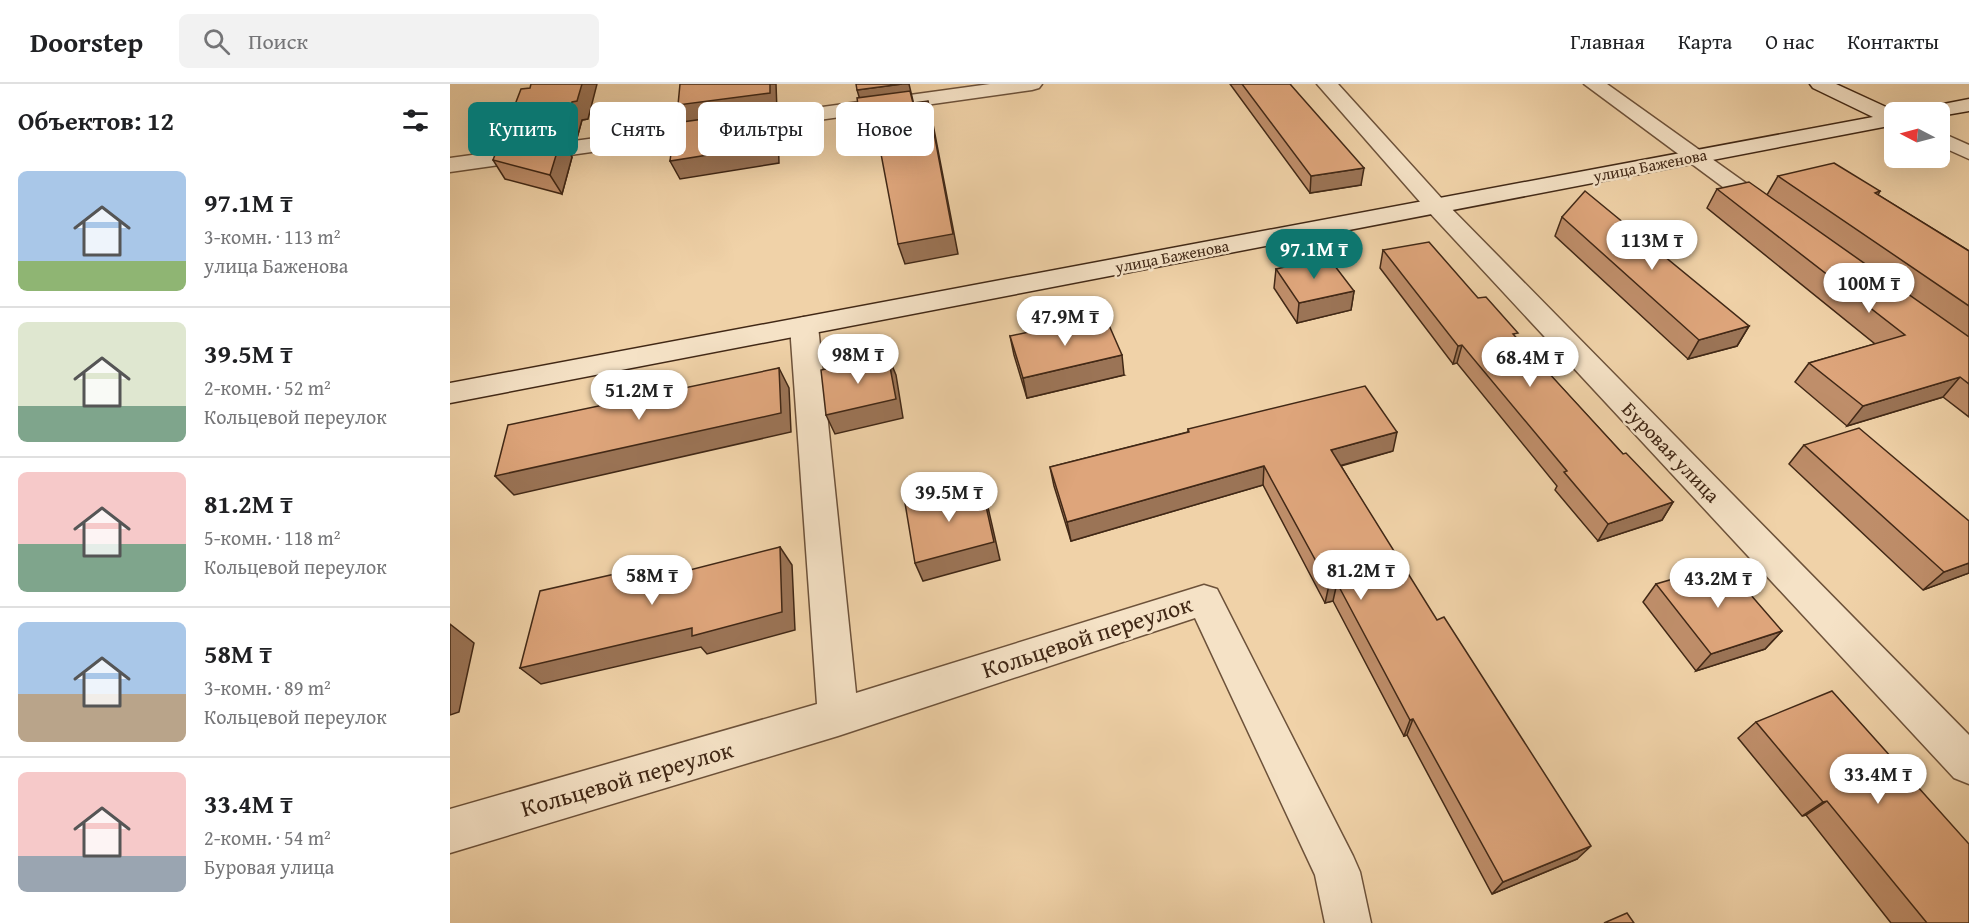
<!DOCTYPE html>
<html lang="ru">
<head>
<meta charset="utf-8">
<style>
	:root { --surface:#fff; --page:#f2f2f2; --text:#202124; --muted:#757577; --line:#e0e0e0; --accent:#0f766e }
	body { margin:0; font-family:"Gentium Book Plus",serif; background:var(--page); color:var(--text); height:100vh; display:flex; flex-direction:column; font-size:22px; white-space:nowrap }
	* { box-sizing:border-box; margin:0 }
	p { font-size:20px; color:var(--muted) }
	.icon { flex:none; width:33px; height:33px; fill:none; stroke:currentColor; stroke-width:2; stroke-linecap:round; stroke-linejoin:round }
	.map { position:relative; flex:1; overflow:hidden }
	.drawer { display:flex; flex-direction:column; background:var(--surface); width:450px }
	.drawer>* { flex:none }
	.banner { position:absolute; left:18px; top:18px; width:570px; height:54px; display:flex; gap:12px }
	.needle { width:39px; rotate:276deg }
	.buttons { position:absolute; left:1434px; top:18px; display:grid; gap:12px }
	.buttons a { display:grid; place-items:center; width:66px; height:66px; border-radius:9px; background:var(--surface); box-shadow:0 6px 24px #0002; font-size:30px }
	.price { position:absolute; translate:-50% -51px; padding:0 14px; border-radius:21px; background:#fff; color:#222; font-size:20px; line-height:39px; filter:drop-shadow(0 2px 3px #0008) }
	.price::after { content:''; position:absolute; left:50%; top:36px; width:18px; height:14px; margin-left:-9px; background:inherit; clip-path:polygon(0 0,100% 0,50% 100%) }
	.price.active { background:var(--accent); color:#fff }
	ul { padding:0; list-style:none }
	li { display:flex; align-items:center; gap:18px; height:150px; padding:0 18px }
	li+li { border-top:2px solid var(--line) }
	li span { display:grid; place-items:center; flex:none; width:168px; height:120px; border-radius:9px; color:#555 }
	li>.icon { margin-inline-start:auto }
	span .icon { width:72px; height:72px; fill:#fffc; stroke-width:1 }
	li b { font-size:26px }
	h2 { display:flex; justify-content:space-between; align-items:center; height:72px; padding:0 18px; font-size:26px }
	.chip { padding:0 21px; border-radius:9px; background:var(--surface); box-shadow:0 6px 24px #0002; font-size:21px; line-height:54px }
	.chip.active { background:var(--accent); color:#fff }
	header { display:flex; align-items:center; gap:36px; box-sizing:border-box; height:84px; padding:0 30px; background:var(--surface); border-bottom:2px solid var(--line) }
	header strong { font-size:28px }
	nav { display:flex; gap:33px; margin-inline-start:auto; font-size:21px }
	.search { width:420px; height:54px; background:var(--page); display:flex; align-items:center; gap:15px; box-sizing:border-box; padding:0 21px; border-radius:9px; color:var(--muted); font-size:22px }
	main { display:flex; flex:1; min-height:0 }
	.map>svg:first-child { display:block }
</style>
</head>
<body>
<header>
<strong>Doorstep</strong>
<div class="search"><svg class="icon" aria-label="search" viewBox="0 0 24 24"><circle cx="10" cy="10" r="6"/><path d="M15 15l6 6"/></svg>Поиск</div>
<nav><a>Главная</a><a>Карта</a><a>О нас</a><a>Контакты</a></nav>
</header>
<main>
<section class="drawer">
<h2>Объектов: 12<svg class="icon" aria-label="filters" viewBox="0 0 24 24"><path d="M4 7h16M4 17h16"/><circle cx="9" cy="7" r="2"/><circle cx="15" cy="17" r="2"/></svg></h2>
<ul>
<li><span style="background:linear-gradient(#a9c7e8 75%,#8fb573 0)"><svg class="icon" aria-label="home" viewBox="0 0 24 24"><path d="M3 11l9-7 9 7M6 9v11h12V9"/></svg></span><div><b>97.1M ₸</b><p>3-комн. · 113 m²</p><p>улица Баженова</p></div></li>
<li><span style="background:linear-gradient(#dfe7d0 70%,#7fa58c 0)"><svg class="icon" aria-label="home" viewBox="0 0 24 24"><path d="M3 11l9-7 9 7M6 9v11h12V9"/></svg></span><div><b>39.5M ₸</b><p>2-комн. · 52 m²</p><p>Кольцевой переулок</p></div></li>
<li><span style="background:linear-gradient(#f6c9c9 60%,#7fa58c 0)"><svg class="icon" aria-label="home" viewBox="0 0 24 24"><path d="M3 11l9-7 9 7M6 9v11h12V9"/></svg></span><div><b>81.2M ₸</b><p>5-комн. · 118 m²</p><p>Кольцевой переулок</p></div></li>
<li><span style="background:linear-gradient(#a9c7e8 60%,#b9a48a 0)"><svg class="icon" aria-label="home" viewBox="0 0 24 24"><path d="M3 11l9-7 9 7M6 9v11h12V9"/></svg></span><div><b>58M ₸</b><p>3-комн. · 89 m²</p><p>Кольцевой переулок</p></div></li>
<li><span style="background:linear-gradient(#f6c9c9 70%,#9aa5b1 0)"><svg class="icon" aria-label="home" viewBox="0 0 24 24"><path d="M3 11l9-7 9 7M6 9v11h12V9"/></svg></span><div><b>33.4M ₸</b><p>2-комн. · 54 m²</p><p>Буровая улица</p></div></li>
</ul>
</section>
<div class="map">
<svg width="1519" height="839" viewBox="0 0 1519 839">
	<rect width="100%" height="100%" fill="#f0d2a8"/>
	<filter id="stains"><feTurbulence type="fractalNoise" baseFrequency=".00333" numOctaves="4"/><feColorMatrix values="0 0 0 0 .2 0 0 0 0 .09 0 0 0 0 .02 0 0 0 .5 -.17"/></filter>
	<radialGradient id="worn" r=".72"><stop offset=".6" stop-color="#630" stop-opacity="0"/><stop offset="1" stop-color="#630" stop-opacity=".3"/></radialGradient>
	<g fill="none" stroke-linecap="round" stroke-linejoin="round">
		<defs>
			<g id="minor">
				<path d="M540 0H592L589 4 582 6 0 88V74Z"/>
				<path d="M867 0H888L994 117 1519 651V700L1504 694 978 127Z"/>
				<path d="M1134 0H1157L1328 122 1332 127 1328 132 1320 134 1312 132Z"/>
				<path d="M1490 48 1519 61V75L1490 62Z"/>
				<path d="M354 233 364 236 368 242 406 609 754 501 767 505 903 772 910 788 921 839H875L865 791 745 534 388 652 0 769V725L367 620 340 242 344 236Z"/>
			</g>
			<g id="secondary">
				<path d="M1360 0H1386L1447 28H1444V41L0 319V299L1423 33 1363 4Z"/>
				<path d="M1519 15V27L1490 32V28H1470L1473 24Z"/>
			</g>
		</defs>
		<use href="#minor" stroke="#6d523a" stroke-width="3"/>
		<use href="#secondary" stroke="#412816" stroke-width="3"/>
		<use href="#minor" fill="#f5e2c6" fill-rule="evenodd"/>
		<use href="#secondary" fill="#f5e2c6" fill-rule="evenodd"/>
	</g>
	<g fill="#bf8e6a" stroke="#412816" stroke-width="1.5">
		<path d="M780 0H840L911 101 860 109Z"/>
		<path d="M138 35 132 36 127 54 112 56 122 73 112 110 55 95 43 76 66 61 56 44Z"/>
		<path d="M1328 92 1430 107 1428 111 1519 167V333L1493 313 1397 342 1345 298 1359 279 1425 260 1257 124 1267 105 1317 111Z"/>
		<path d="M1112 133 1299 242 1287 262 1238 275 1105 152Z"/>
		<path d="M933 166 1028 214 1066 254 1173 370 1223 418 1212 436 1148 457 1105 406 1107 402 1007 279 1003 280 930 184Z"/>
		<path d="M826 185 904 207 901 226 847 239 824 204Z"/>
		<path d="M560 252 674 291 577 314 564 271Z"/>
		<path d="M738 345 943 367 891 382 1127 775 1042 810 957 651 954 652 883 517 875 519 813 401 621 457 604 402 600 383 738 348Z"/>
		<path d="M1354 361 1519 437V489L1473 506 1339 380Z"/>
		<path d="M1206 500 1332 547 1315 565 1246 587 1193 518Z"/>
		<path d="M1306 638 1519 839H1441L1356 731 1352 732 1288 654Z"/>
	</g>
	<g fill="#9b7456" stroke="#412816" stroke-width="1.5">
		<path d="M132 0H147L138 35 132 36 127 54 112 56 122 73 112 110 100 91 67 62 56 44Z"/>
		<path d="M320 0H326L327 27 321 28 328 44 329 79 230 95 220 77 236 39 228 21Z"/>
		<path d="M452 0H459L468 38 410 16 407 6Z"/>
		<path d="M478 17 482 35 508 170 455 180 448 160Z"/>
		<path d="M429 45 435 64 418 66 412 48Z"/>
		<path d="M914 84 911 101 860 109 861 92Z"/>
		<path d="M904 207 901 226 847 239 849 219Z"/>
		<path d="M1299 242 1287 262 1238 275 1249 256Z"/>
		<path d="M1012 261 1007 279 1003 280 1008 262Z"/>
		<path d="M672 271 674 291 577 314 573 294Z"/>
		<path d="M438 272 446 291 453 334 385 350 376 331Z"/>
		<path d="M329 284 339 304 341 348 64 411 45 392Z"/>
		<path d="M1510 293 1493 313 1397 342 1413 322Z"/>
		<path d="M947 348 943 367 878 385 881 366Z"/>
		<path d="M814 382 813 401 621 457 617 438Z"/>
		<path d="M531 400 537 419 550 476 473 497 465 479Z"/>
		<path d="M1223 418 1212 436 1148 457 1158 440Z"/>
		<path d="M330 463 342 481 345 546 257 570 251 563 91 600 70 584Z"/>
		<path d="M1519 479V489L1473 506 1494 488Z"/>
		<path d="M187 485 203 504 185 500Z"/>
		<path d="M887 499 883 517 875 519 879 501Z"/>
		<path d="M0 540 24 559 9 628 0 631Z"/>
		<path d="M1332 547 1315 565 1246 587 1261 570Z"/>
		<path d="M963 635 957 651 954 652 960 636Z"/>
		<path d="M1377 717 1356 731 1352 732 1373 718Z"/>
		<path d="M1141 762 1127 775 1042 810 1053 798Z"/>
	</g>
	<g fill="#dea57b" stroke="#412816" stroke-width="1.5">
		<path d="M81 0H132L127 17 122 18 116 36 56 44 71 5 80 4Z"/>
		<path d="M230 0H320V9L228 21Z"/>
		<path d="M406 0H452L407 6Z"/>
		<path d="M792 0H840L914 84 861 92Z"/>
		<path d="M460 7 463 19 478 17 503 150 448 160 431 70 429 45 412 48 407 14Z"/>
		<path d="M320 26 321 61 220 77 225 39Z"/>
		<path d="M111 55 100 91 43 76 48 63Z"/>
		<path d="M1384 79 1430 107 1425 109 1519 167V222L1328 92Z"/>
		<path d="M1299 98 1519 253V300L1510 293 1413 322 1359 279 1455 251 1267 105Z"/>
		<path d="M1135 107 1299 242 1249 256 1112 133Z"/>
		<path d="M979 158 1028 214 1036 213 1068 249 1063 250 1173 370 1176 369 1223 418 1158 440 1114 388 1117 387 1012 261 1008 262 933 166Z"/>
		<path d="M878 173 904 207 849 219 826 185Z"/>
		<path d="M655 232 672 271 573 294 560 252Z"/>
		<path d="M438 272 446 315 376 331 371 286Z"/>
		<path d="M329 284 331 329 45 392 58 341Z"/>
		<path d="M915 302 947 348 881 366 987 536 994 533 1141 762 1053 798 963 635 960 636 887 499 879 501 814 382 617 438 600 383 739 348 738 345Z"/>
		<path d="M1409 344 1519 437V479L1494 488 1354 361Z"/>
		<path d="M531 400 544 458 465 479 455 419Z"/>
		<path d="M330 463 332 528 242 552V544L70 584 90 507 187 485 185 500Z"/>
		<path d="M1274 480 1332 547 1261 570 1206 500Z"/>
		<path d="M1382 607 1519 760V839H1477L1377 717 1373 718 1306 638Z"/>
		<path d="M1177 829 1184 839H1154Z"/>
	</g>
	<g text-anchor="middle" stroke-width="5" stroke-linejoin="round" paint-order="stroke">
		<g font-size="16" fill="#412816" stroke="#f5e2c6">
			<text transform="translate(1200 81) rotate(-11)" y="6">улица Баженова</text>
			<text transform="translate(722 172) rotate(-11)" y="6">улица Баженова</text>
		</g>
		<g font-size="20" fill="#412816" stroke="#f5e2c6">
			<text transform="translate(1221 368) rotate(46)" y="7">Буровая улица</text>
		</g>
		<g font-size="24" fill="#412816" stroke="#f5e2c6">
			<text transform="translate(637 553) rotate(-18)" y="8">Кольцевой переулок</text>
			<text transform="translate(177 695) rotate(-16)" y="8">Кольцевой переулок</text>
		</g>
	</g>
	<rect width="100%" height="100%" filter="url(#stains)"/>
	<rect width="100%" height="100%" fill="url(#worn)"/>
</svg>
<div class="buttons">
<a><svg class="needle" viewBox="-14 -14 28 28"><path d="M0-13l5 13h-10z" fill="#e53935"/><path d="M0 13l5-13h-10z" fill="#757577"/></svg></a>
</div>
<b class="price" style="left:1202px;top:187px">113M ₸</b>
<b class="price active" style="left:864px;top:196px">97.1M ₸</b>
<b class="price" style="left:1419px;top:230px">100M ₸</b>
<b class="price" style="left:615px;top:263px">47.9M ₸</b>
<b class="price" style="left:408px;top:301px">98M ₸</b>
<b class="price" style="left:1080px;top:304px">68.4M ₸</b>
<b class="price" style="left:189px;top:337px">51.2M ₸</b>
<b class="price" style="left:499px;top:439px">39.5M ₸</b>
<b class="price" style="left:911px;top:517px">81.2M ₸</b>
<b class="price" style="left:202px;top:522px">58M ₸</b>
<b class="price" style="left:1268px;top:525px">43.2M ₸</b>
<b class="price" style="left:1428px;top:721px">33.4M ₸</b>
<div class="banner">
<a class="chip active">Купить</a>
<a class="chip">Снять</a>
<a class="chip">Фильтры</a>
<a class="chip">Новое</a>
</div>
</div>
</main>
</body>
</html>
